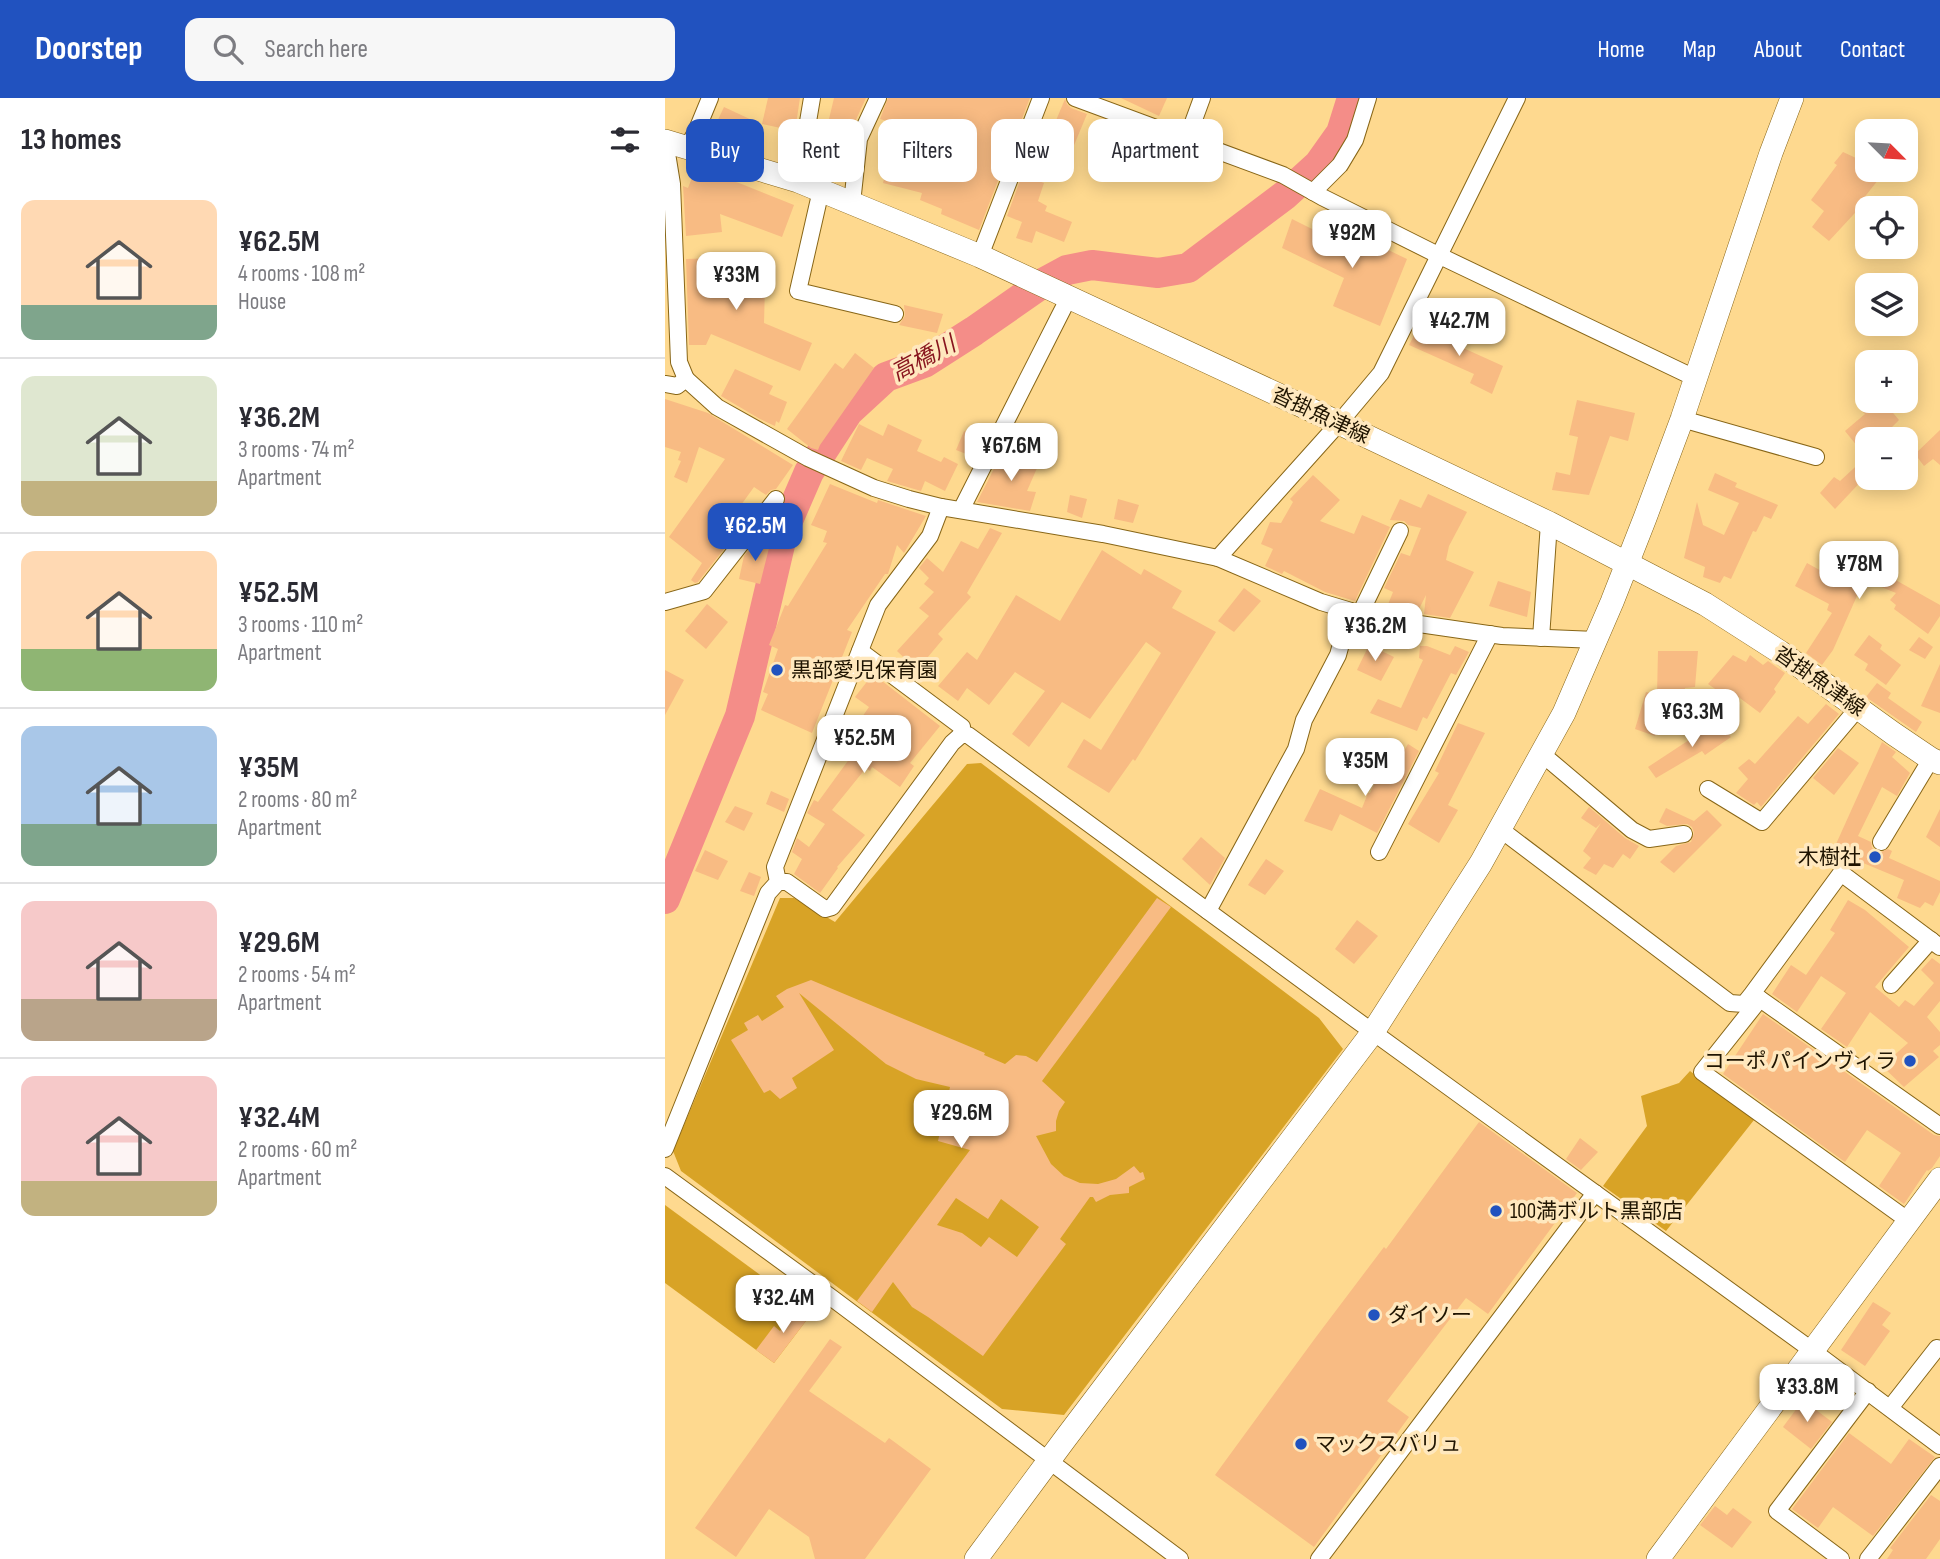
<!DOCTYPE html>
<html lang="en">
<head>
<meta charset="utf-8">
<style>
	:root { --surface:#fff; --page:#f7f7f7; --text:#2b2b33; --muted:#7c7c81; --line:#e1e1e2; --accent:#2152bf }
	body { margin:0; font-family:"Sofia Sans Condensed","Noto Sans JP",sans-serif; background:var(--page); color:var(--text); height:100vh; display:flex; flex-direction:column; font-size:26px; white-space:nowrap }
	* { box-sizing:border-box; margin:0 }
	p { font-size:23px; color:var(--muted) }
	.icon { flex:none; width:38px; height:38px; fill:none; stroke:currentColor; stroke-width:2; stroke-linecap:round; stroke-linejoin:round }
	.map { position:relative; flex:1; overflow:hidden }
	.details { display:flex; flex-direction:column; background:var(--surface); width:665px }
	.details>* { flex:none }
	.guide { position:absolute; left:21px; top:21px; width:665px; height:63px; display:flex; gap:14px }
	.needle { width:46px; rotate:114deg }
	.controls { position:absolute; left:1190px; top:21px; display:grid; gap:14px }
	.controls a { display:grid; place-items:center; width:63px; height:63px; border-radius:14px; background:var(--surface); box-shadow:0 4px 18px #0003; font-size:35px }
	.price { position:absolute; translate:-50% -60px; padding:0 16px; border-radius:14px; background:#fff; color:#222; font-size:23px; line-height:46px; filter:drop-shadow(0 2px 4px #0008) }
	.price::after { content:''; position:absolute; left:50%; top:42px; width:21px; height:16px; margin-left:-10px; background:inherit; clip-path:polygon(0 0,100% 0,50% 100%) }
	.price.on { background:var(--accent); color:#fff }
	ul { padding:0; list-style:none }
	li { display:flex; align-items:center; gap:21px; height:175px; padding:0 21px }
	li+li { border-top:2px solid var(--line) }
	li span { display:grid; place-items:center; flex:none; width:196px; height:140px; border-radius:14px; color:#555 }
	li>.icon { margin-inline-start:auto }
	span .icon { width:84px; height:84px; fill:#fffc; stroke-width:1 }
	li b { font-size:30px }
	h2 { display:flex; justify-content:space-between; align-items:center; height:84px; padding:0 21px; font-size:30px }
	.chip { padding:0 24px; border-radius:14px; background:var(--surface); box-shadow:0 4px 18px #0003; font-size:24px; line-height:63px }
	.chip.on { background:var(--accent); color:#fff }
	header { display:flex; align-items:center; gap:42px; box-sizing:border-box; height:98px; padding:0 35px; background:var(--accent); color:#fff }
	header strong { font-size:33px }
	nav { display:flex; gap:38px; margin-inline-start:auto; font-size:24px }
	.search { width:490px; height:63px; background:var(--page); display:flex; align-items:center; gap:18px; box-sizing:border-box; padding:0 24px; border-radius:14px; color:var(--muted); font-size:26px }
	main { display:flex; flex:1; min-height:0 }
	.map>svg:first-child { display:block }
</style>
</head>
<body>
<header>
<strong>Doorstep</strong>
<div class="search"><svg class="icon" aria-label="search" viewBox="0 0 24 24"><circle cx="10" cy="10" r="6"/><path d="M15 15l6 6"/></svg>Search here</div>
<nav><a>Home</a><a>Map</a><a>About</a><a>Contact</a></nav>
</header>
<main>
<section class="details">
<h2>13 homes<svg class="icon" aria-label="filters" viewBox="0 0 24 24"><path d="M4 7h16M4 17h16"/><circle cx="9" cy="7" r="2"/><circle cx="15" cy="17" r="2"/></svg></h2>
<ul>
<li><span style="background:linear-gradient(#ffd9b3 75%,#7fa58c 0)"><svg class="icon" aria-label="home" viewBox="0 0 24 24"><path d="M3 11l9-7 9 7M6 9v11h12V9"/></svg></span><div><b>¥62.5M</b><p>4 rooms · 108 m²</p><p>House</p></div></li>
<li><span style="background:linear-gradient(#dfe7d0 75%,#c2b280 0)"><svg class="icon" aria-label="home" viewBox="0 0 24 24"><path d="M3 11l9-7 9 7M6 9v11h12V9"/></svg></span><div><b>¥36.2M</b><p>3 rooms · 74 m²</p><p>Apartment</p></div></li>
<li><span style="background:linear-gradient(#ffd9b3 70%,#8fb573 0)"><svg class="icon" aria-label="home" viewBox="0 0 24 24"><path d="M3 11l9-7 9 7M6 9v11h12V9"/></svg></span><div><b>¥52.5M</b><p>3 rooms · 110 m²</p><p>Apartment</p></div></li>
<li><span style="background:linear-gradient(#a9c7e8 70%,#7fa58c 0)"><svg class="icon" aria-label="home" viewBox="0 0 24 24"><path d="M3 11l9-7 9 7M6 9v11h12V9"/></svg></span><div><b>¥35M</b><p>2 rooms · 80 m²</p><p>Apartment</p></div></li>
<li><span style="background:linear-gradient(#f6c9c9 70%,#b9a48a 0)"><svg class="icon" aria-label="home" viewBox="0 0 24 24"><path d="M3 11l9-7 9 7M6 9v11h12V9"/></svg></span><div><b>¥29.6M</b><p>2 rooms · 54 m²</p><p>Apartment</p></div></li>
<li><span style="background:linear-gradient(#f6c9c9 75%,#c2b280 0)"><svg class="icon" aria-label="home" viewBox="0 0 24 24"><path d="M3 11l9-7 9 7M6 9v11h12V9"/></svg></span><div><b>¥32.4M</b><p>2 rooms · 60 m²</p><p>Apartment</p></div></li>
</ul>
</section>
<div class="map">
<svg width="1275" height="1461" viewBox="0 0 1275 1461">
	<rect width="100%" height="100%" fill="#fed98f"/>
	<g fill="#d8a326">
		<path d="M316 665 654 920 678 951 399 1317 337 1311 16 1073 8 1053 115 800H129L170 824 302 666Z"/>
		<path d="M1025 973 1089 1022 1001 1133 938 1088 982 1028 976 998 1014 985Z"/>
		<path d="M0 1107 147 1215 109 1265 0 1185Z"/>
	</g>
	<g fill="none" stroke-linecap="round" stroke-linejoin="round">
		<path stroke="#f48d88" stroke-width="30" d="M0 801 75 618 118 434 144 374 183 314 221 279 259 265 309 233 378 185 402 172 427 167 493 175 523 170 620 97 654 66 676 35 687 0"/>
	</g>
	<g fill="#f8bb83" fill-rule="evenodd">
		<path d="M103 0H135L130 33 97 26Z"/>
		<path d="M169 0H201L184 37 183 48 159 42Z"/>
		<path d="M223 0H365L314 132 276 116 277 111 255 102 257 95 218 85 225 57 218 55 222 23 215 21Z"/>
		<path d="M456 0H502L494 18Z"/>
		<path d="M400 1 402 6 406 10 422 16 405 57 407 58 397 83 376 76 382 61 367 53 372 39 382 44Z"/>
		<path d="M59 9 89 23 80 41 50 28Z"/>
		<path d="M1202 50V72H1221L1198 101 1201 103 1164 143 1147 129 1159 113 1146 102 1172 67 1169 65 1178 54 1191 60Z"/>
		<path d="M30 72 74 85 129 107 117 139 55 116 57 134 21 138 18 88 23 90Z"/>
		<path d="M357 77 379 85 373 103 382 108 380 113 407 124 399 144 371 133 367 145 351 140 357 124 342 118Z"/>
		<path d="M627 121 687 151 694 138 742 161 715 228 668 208 679 180 617 150Z"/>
		<path d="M77 159 78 188H100L99 225 147 245 135 273 46 236 41 247H24L21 161Z"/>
		<path d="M239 207 278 216 272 235 234 227 240 218Z"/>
		<path d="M754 228 797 247 796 249 838 268 827 296 805 285 809 276 744 247Z"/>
		<path d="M190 255 209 270 155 347 153 352 146 350 122 331 170 265 178 271Z"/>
		<path d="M70 271 108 288 104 296 122 304 114 325 111 323 110 328 95 321 56 298Z"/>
		<path d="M0 301 43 315 128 367 111 391 106 392 101 397 89 389 71 414 82 422 33 484 30 485 26 482 37 465 4 439 60 361 34 349 22 385 9 379 16 363 13 362 16 354 0 349Z"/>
		<path d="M912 302 970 315 963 343 945 338 924 397 887 392 891 374 905 377 913 339 904 337Z"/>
		<path d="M1211 303H1218L1234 322 1227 329 1241 341H1202V377L1170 411 1155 395 1169 379 1175 383 1201 359 1180 333 1200 316 1198 314Z"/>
		<path d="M194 326 218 338 223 326 257 342 252 353 276 364 279 359 293 366 280 393 260 383 256 393 222 383 228 371 202 360 196 372 176 363Z"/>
		<path d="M1275 332V367L1268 361 1259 368 1250 356Z"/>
		<path d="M299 333 318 340 309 359 291 352Z"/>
		<path d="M352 355 376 361 362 393 371 394 365 413 312 404 336 357 351 362Z"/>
		<path d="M1050 375 1072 385 1070 389 1113 407 1106 421 1099 418 1091 434 1088 433 1066 481 1059 478 1055 485 1038 479 1040 469 1019 460 1032 404 1038 427 1059 437 1074 405 1043 392Z"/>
		<path d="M648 377 675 402 655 423 689 436 697 417 725 429 690 503 660 494 619 473 617 476 600 468 608 451 596 446 605 424 616 425 628 404 625 401Z"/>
		<path d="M165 386 212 405 213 402 261 418 239 455 232 447 223 476H220L182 532 187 534 147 635 96 612 103 596 98 594 113 551 104 547 120 507 123 508 162 445 158 444 162 433 146 427Z"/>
		<path d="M763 396 802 414 784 448 781 462 809 474 785 520 759 516 761 497 752 515 722 509 728 494 719 490 736 455 745 458 756 430 743 427 739 423 725 422 735 401 756 410Z"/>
		<path d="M405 397 422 401 417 420 402 414Z"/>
		<path d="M453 401 474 407 468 425 449 421Z"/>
		<path d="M325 430 337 435 302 495 306 499 273 536 278 541 252 572 232 553 264 518 254 510 269 494 259 486 264 480 254 470 262 460 278 474 296 443 313 451Z"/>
		<path d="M91 443 105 446 95 486 74 481 79 458Z"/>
		<path d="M437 452 476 477 479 471 517 493 507 510 551 534 470 663 468 661 444 695 402 669 419 641 436 652 496 555 481 544 425 621 397 604 364 649 347 636 380 593 350 574 324 607 302 590 293 603 273 588 302 554 312 562 351 497 395 523Z"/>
		<path d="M1179 460 1194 468 1199 460 1211 466V471L1275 507V518L1263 536 1229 511 1231 507 1225 502 1231 495 1199 482 1168 552 1157 567 1141 555 1167 515 1162 512 1164 506 1130 488 1142 465 1169 480Z"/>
		<path d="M833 483 866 494 862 519 824 508Z"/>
		<path d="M579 490 596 503 569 534 553 523Z"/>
		<path d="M42 506 63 524 41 551 20 533Z"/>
		<path d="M1204 537 1217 547 1215 551 1236 567 1221 587 1200 572 1203 566 1189 557Z"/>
		<path d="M1254 539 1268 549 1260 561 1244 552Z"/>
		<path d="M704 547 729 559 716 583 692 572Z"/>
		<path d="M755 548H762L785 557 790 548 804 554 791 577 786 575 762 621 758 619 752 633 705 615 713 601 736 610 758 562 754 560Z"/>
		<path d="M993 553H1033L1030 589 1020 590 1019 595 1005 596 990 638 970 631 981 594 992 597Z"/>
		<path d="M1068 557 1081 564 1085 557 1098 567 1103 563 1120 575 1109 591 1111 594 1095 615 1064 592 1059 597 1043 586Z"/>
		<path d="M1275 566V615L1256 608Z"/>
		<path d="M0 572 19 582 0 617Z"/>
		<path d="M208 576 275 628 245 665 249 668 235 689 207 669 205 673 201 670 167 712 200 737 172 769 173 770 155 795 129 776 137 761 127 754 132 740 144 749 160 726 142 715 149 702 153 704 185 660 183 659 194 641 186 635 204 609 190 599Z"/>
		<path d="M1212 585 1226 595 1223 600 1257 624 1251 634 1201 599Z"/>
		<path d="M1161 606 1174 616 1096 709 1092 704 1089 707 1071 695 1083 681 1073 670 1084 661 1090 666 1133 618 1143 626Z"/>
		<path d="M1053 623 1066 639 1040 657 1037 653 991 680 983 669Z"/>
		<path d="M793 625 820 635 783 707 793 712 774 745 743 726 774 675 770 673Z"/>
		<path d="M1217 644 1231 654 1227 659 1245 675 1232 698 1217 689 1193 738 1206 744 1207 750 1211 753 1216 754 1223 751 1227 753 1224 760 1275 783V794L1268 808 1260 804 1255 810 1232 800 1239 782 1191 762 1190 764 1167 755Z"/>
		<path d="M743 646 754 653 712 735 675 716 667 733 639 723 655 691 697 710 703 695H705L722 660 733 663Z"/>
		<path d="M1173 650 1194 665 1169 697 1148 680Z"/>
		<path d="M106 693 124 701 119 714 101 706Z"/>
		<path d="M70 708 88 715 79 733 60 724Z"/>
		<path d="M924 709 960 740 974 748 965 761 958 756 948 770 939 766 931 777 918 770 926 760 918 753 936 725 931 730 916 720Z"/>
		<path d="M1001 710 1029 723 1042 712 1057 727 1009 775 995 764 1011 748 1026 744 1029 735 1027 729 1022 726 1002 728 994 724Z"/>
		<path d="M1275 711V749L1261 739Z"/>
		<path d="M536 739 560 760 545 787 517 761Z"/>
		<path d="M40 752 63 763 53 782 30 773Z"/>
		<path d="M601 761 619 773 600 797 583 787Z"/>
		<path d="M84 774 96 779 89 798 75 793Z"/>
		<path d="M492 800 506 809 377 983 400 1004 394 1013 391 1023V1033L371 1038 386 1066 399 1078 415 1085 433 1086 451 1081 469 1068 475 1075 478 1074 480 1081 464 1089V1095L445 1097 431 1104 428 1099H425L395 1141 401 1146 318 1258 263 1219 247 1209 228 1184 207 1214 192 1203 305 1052 273 1043 285 989 251 981 221 966 134 895 169 952 127 980 132 990 115 1001 105 992 99 995 66 942 83 932 79 925 93 917 97 923 119 909 111 898 122 891 146 882 320 955 319 957 340 966 351 957 361 958 372 964ZM291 1100 323 1121 336 1101 374 1129 352 1159 324 1139 316 1149 297 1135 272 1127Z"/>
		<path d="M1183 802 1200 812 1244 849 1210 889 1234 909 1240 902 1249 908 1269 885 1256 872 1267 860 1275 866V903L1262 919 1275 934V947L1268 953 1274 959 1239 989 1217 968 1243 945 1205 914 1182 949 1156 931 1181 895 1156 878 1132 914 1107 896 1126 867 1141 877 1170 835 1165 832Z"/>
		<path d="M692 822 713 838 689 866 670 851Z"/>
		<path d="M1098 916 1269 1037 1275 1038V1058L1267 1070 1263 1073 1262 1072 1239 1106 1214 1088 1236 1055 1202 1032 1180 1064 1058 976Z"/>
		<path d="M814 1024 912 1095 823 1216 801 1200 722 1303 744 1319 649 1449 550 1377 651 1239 719 1149 721 1151Z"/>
		<path d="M915 1040 933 1054 916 1072 901 1061Z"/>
		<path d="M1208 1204 1226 1215 1217 1227 1225 1233 1200 1268 1176 1252Z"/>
		<path d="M134 1206 147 1215 109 1265 91 1252 109 1228 115 1233Z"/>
		<path d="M165 1241 177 1249 144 1293 220 1345 224 1340 266 1371 200 1461H150L144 1439 104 1411 71 1459 30 1430Z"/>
		<path d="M1138 1302 1167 1324 1146 1351 1118 1329Z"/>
		<path d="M1184 1335 1226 1366 1244 1341 1270 1359 1208 1438 1168 1409 1153 1430 1127 1411Z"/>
		<path d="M1266 1397 1275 1403V1441L1261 1461H1222L1228 1452 1225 1450Z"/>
		<path d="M1050 1408 1062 1417 1068 1410 1087 1424 1067 1450 1035 1427Z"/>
	</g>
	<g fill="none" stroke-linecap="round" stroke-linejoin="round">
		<defs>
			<g id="street">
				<path d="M410 0 618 77 657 99 775 158 1030 280"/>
				<path d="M522 41 537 0"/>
				<path d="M0 43 7 86 14 264 21 281"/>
				<path d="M23 48 31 34 45 0"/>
				<path d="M133 83 147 0"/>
				<path d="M156 92 133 193 230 216"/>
				<path d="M648 94 675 67 690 42 703 0"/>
				<path d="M187 105 194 41 213 0"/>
				<path d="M315 158 376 0"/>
				<path d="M0 286 12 288 21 281 52 309 143 360 209 390 244 401 276 409 438 436 553 460 656 504 706 519 837 538 931 542"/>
				<path d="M1017 321 1151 359"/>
				<path d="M296 412 404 199"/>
				<path d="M553 460 674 325 716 275 852 0"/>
				<path d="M0 504 39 493 111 401"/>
				<path d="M695 516 735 433"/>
				<path d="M876 540 884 425"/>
				<path d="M195 553 297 629 296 637"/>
				<path d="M877 656 967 732 984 741 1019 736"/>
				<path d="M1043 691 1097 724 1193 610"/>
				<path d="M835 731 1065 905 1079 906 1087 896 1176 775 1275 849"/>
				<path d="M1216 744 1266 661"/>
				<path d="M714 754 825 536"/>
				<path d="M113 784H122L160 811 167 809 287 645 296 637H303L683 916 1148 1253 1275 1348"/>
				<path d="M543 813 631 651 639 622 673 557 685 513"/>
				<path d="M1226 887 1266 842"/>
				<path d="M1088 896 1275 1028"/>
				<path d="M1095 901 1037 974 1244 1123"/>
				<path d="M0 1051 103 795 113 784 110 769 213 507 265 438 276 409"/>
				<path d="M0 1078 167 1200 515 1461"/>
				<path d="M1225 1310 1272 1250"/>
				<path d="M654 1461 930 1095"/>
				<path d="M1176 1461 1112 1413 1203 1293"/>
				<path d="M1203 1461 1275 1368"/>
			</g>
			<g id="secondary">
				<path d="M0 43 133 83 315 158 674 325 884 425 1040 506 1115 554 1229 636 1266 661 1275 665"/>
				<path d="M311 1461 400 1341 708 934 816 765 899 615 947 504 980 420 1017 321 1106 55 1127 0"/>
				<path d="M993 1461 1275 1081"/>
			</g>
		</defs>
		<use href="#street" stroke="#886617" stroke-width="18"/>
		<use href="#secondary" stroke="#886617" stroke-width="24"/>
		<use href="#street" stroke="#fff" stroke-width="16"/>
		<use href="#secondary" stroke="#fff" stroke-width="23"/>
	</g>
	<g fill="#2152bf" stroke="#ffe8be" stroke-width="2.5">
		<circle cx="112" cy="572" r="7"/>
		<circle cx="1210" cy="759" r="7"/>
		<circle cx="1245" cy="963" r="7"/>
		<circle cx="831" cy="1113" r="7"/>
		<circle cx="709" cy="1217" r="7"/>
		<circle cx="636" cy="1346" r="7"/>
	</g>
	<g text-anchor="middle" stroke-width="7" stroke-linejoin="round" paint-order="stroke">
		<g font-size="21" fill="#1f1401" stroke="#ffe8be">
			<text transform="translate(656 317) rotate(25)" y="7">沓掛魚津線</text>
			<text transform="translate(1155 583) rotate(35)" y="7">沓掛魚津線</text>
		</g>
		<g font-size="21" fill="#1f1401" stroke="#ffe8be" text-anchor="start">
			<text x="126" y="579">黒部愛児保育園</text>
			<text x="1196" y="766" text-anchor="end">木樹社</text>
			<text x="1231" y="970" text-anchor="end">コーポ パインヴィラ</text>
			<text x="845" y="1120">100満ボルト黒部店</text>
			<text x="723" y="1224">ダイソー</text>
			<text x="650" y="1353">マックスバリュ</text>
		</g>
		<g font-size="23" font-style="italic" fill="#88141e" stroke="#ffe8be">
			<text transform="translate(258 260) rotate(-28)" y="8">高橋川</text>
		</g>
	</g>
</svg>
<div class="controls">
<a><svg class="needle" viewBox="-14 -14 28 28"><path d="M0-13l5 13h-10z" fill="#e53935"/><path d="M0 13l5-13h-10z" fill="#7c7c81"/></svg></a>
<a><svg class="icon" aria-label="locate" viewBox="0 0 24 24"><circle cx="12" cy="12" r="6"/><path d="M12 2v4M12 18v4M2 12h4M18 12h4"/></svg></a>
<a><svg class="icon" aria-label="layers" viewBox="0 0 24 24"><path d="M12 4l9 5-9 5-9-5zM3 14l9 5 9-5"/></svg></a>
<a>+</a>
<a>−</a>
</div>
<b class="price" style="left:687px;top:172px">¥92M</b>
<b class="price" style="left:71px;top:214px">¥33M</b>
<b class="price" style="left:794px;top:260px">¥42.7M</b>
<b class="price" style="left:346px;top:385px">¥67.6M</b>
<b class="price on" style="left:90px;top:465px">¥62.5M</b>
<b class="price" style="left:1194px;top:503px">¥78M</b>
<b class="price" style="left:710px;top:565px">¥36.2M</b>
<b class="price" style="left:1027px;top:651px">¥63.3M</b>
<b class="price" style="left:199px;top:677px">¥52.5M</b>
<b class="price" style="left:700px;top:700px">¥35M</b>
<b class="price" style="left:296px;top:1052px">¥29.6M</b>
<b class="price" style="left:118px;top:1237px">¥32.4M</b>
<b class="price" style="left:1142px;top:1326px">¥33.8M</b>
<div class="guide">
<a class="chip on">Buy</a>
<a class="chip">Rent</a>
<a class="chip">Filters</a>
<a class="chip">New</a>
<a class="chip">Apartment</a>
</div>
</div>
</main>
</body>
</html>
